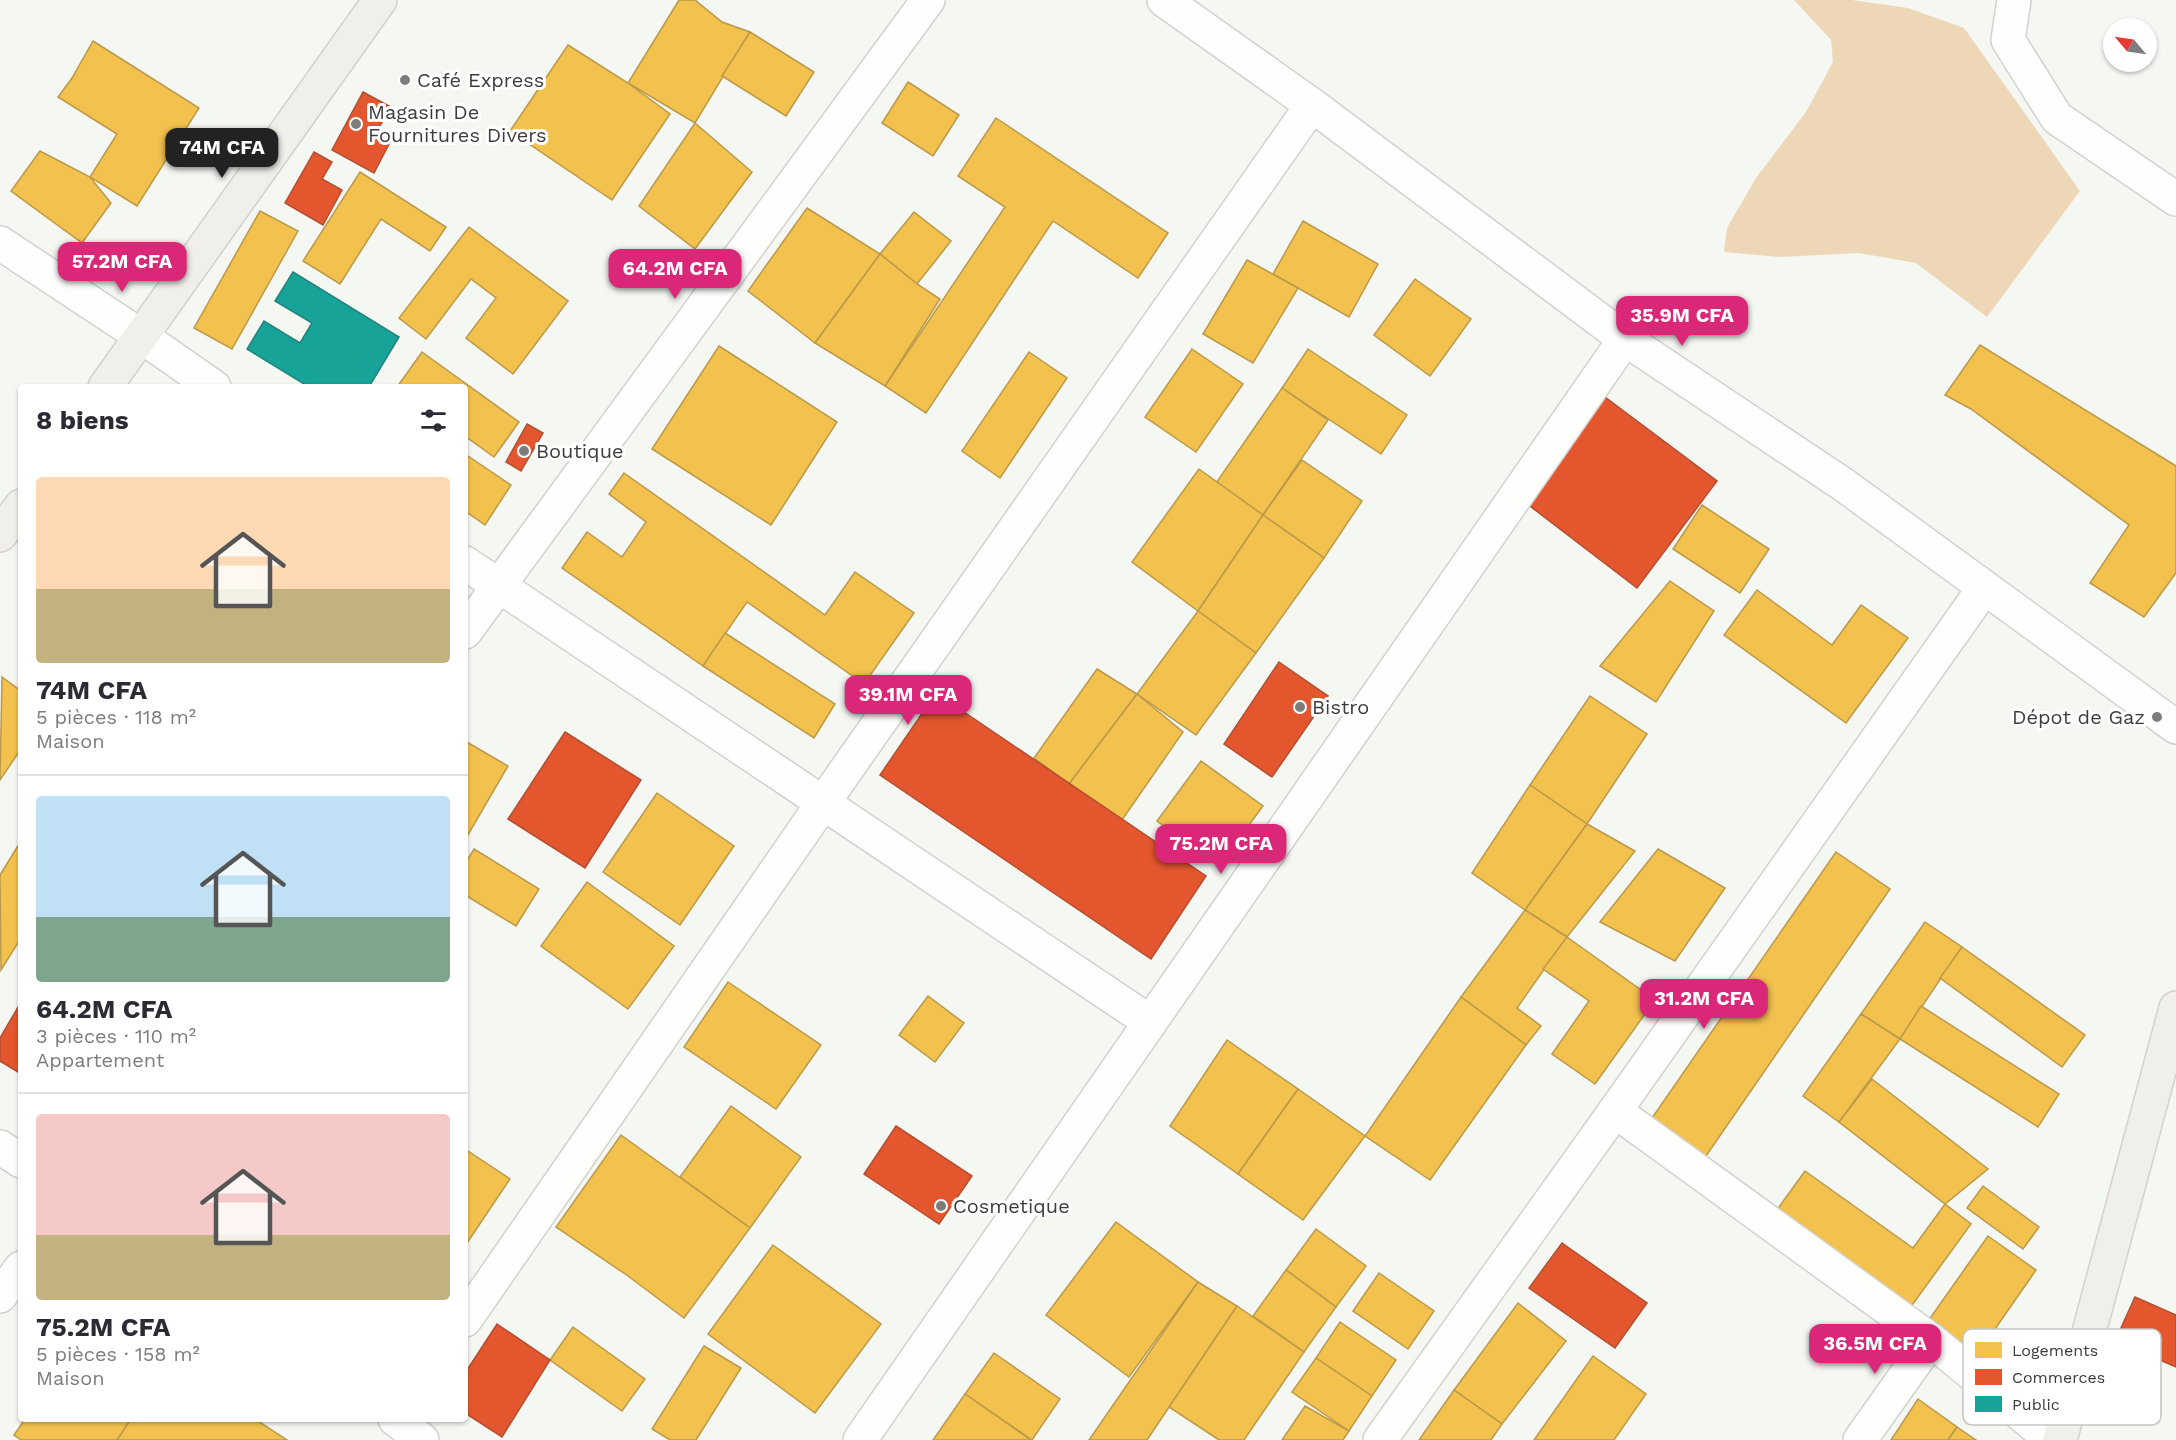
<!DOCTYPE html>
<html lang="fr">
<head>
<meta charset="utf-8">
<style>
	:root { --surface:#fff; --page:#f2f2f3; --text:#2b2b33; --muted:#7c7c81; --line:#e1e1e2; --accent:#db2777 }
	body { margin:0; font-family:"Work Sans",sans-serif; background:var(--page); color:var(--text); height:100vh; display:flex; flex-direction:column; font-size:22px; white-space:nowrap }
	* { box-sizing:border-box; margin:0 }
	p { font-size:20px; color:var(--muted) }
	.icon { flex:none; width:33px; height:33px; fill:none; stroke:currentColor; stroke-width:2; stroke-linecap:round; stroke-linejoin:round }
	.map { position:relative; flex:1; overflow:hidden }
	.panel { position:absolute; left:18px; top:384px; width:450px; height:1038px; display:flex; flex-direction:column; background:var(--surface); border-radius:6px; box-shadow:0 2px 4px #0004 }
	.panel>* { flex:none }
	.needle { width:39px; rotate:299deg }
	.tools { position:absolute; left:2103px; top:18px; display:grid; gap:12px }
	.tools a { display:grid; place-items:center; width:54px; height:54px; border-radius:50%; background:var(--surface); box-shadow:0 2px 4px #0004; font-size:30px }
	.price { position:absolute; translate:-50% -51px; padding:0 14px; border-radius:12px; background:var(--accent); color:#fff; font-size:20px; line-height:39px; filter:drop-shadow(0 2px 3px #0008) }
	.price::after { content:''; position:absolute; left:50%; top:36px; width:18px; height:14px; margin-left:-9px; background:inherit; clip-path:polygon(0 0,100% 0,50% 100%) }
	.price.active { background:#222; color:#fff }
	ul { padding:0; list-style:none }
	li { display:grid; align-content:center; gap:12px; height:318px; padding:0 18px }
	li+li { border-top:2px solid var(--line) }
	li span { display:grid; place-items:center; height:186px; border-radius:6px; color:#555 }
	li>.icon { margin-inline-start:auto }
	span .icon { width:108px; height:108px; fill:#fffc; stroke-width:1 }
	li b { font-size:26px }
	h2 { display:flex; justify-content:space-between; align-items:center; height:72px; padding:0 18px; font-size:26px }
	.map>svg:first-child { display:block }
</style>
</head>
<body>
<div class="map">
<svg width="2176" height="1440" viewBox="0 0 2176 1440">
	<rect width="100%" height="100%" fill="#f5f7f3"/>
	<path fill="#edd7b6" d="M1794 0H1852L1908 8 1964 28 2080 191 1987 317 1916 263 1859 253 1780 257 1724 252 1727 228 1756 178 1806 112 1833 62 1831 40Z"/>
	<g fill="#f2c14e" stroke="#bb9948" stroke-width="1.5">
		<path d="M679 0H695L722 22 750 32 695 123 628 83Z"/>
		<path d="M750 32 814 72 786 116 722 76Z"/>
		<path d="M93 41 199 108 137 206 90 177 117 134 58 97 72 78Z"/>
		<path d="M568 45 628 83 670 114 612 200 510 131Z"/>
		<path d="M908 82 959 115 933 156 882 123Z"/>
		<path d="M996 118 1168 233 1138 278 1053 221 926 413 885 386 1005 207 958 176Z"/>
		<path d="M695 123 752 172 695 249 639 206Z"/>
		<path d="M40 151 90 177 111 203 82 243 11 191Z"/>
		<path d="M360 172 446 227 430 251 381 219 340 284 303 261Z"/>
		<path d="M807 208 880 254 815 343 748 291Z"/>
		<path d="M260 211 298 231 232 349 194 328Z"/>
		<path d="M914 212 951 241 917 284 880 254Z"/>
		<path d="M1303 221 1378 264 1349 317 1273 274Z"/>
		<path d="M469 227 568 301 513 374 466 338 496 298 471 279 426 339 399 318Z"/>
		<path d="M880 254 917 284 940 299 885 386 815 343Z"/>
		<path d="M1247 260 1298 288 1253 363 1203 334Z"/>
		<path d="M1415 279 1471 319 1430 376 1374 335Z"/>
		<path d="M1980 345 2176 466V573L2144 617 2090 583 2129 525 1971 409 1945 395Z"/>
		<path d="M719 346 837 422 771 525 652 449Z"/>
		<path d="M1192 349 1243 384 1196 452 1145 417Z"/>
		<path d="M1308 349 1407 415 1381 454 1282 388Z"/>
		<path d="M422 352 519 422 494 457 465 436V387H397Z"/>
		<path d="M1029 352 1067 378 1000 478 962 451Z"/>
		<path d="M1282 388 1328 420 1263 515 1216 483Z"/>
		<path d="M465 454 511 485 485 525 465 511Z"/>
		<path d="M1302 460 1362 501 1324 558 1263 515Z"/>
		<path d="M1199 469 1263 515 1198 611 1132 562Z"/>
		<path d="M624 473 825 615 855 572 914 613 864 684 747 602 703 666 562 568 587 532 622 557 646 522 609 494Z"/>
		<path d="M1702 505 1769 549 1740 593 1673 549Z"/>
		<path d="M1263 515 1324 558 1256 653 1198 611Z"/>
		<path d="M1670 581 1714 611 1656 702 1600 666Z"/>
		<path d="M1757 590 1832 645 1861 605 1908 638 1846 723 1724 635Z"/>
		<path d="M1198 611 1256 653 1196 735 1137 694Z"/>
		<path d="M725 633 835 704 814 738 703 666Z"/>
		<path d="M1097 669 1137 694 1069 784 1034 758Z"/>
		<path d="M2 677 21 691V749L0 780Z"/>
		<path d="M1137 694 1183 732 1122 820 1069 784Z"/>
		<path d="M1590 696 1647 734 1587 824 1530 785Z"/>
		<path d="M465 741 508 766 465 840Z"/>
		<path d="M1201 761 1263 806 1219 866 1157 821Z"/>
		<path d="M1530 785 1587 824 1525 910 1472 873Z"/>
		<path d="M657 793 734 846 680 925 603 872Z"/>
		<path d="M1587 824 1635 851 1567 937 1525 910Z"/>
		<path d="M21 841V938L1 970 0 875Z"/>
		<path d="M474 849 539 889 516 926 465 895V864Z"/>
		<path d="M1658 849 1725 888 1675 961 1600 922Z"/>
		<path d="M1836 852 1890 889 1706 1156 1652 1118Z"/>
		<path d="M587 882 674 946 628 1009 541 946Z"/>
		<path d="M1525 910 1567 937 1517 1008 1541 1026 1526 1045 1461 997Z"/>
		<path d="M1925 922 1962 947 1900 1039 1861 1014Z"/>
		<path d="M1567 937 1655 1000 1595 1084 1552 1054 1589 1001 1543 969Z"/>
		<path d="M1962 947 2085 1035 2062 1067 1940 978Z"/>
		<path d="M728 982 821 1045 776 1109 684 1047Z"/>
		<path d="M928 996 964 1023 935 1062 899 1035Z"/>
		<path d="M1461 997 1526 1045 1430 1180 1365 1136Z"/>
		<path d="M1921 1006 2059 1094 2038 1127 1900 1039Z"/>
		<path d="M1861 1014 1900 1039 1839 1122 1803 1096Z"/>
		<path d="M1227 1040 1298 1089 1238 1174 1170 1126Z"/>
		<path d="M1872 1079 1988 1169 1945 1204 1839 1122Z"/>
		<path d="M1298 1089 1365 1136 1303 1220 1238 1174Z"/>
		<path d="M731 1106 801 1157 750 1228 680 1177Z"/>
		<path d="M621 1135 750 1228 684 1318 628 1276 556 1227Z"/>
		<path d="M465 1149 510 1179 465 1246Z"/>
		<path d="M1805 1171 1913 1248 1945 1204 1971 1224 1910 1308 1776 1211Z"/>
		<path d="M1983 1186 2039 1227 2023 1249 1967 1208Z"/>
		<path d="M1116 1222 1198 1282 1129 1377 1046 1315Z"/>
		<path d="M1316 1229 1366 1266 1336 1307 1286 1270Z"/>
		<path d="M1988 1236 2036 1270 1977 1355 1928 1321Z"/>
		<path d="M773 1245 881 1324 815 1413 708 1334Z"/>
		<path d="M1286 1270 1336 1307 1304 1352 1253 1316Z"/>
		<path d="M1379 1273 1434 1311 1408 1349 1353 1311Z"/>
		<path d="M1198 1282 1237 1306 1147 1440H1089Z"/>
		<path d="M1518 1303 1566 1341 1502 1424 1454 1390Z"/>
		<path d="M1237 1306 1304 1352 1244 1440H1219L1169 1407Z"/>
		<path d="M1340 1322 1396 1360 1372 1396 1316 1358Z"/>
		<path d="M573 1327 645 1379 622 1411 550 1360Z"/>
		<path d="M704 1346 741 1368 696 1440H670L652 1429Z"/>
		<path d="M994 1353 1060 1399 1032 1440 965 1394Z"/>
		<path d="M1593 1356 1646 1394 1614 1440H1534Z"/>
		<path d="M1316 1358 1372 1396 1349 1431 1292 1392Z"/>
		<path d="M1454 1390 1502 1424 1491 1440H1419Z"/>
		<path d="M965 1394 1031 1440H933Z"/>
		<path d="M1918 1399 1957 1427 1948 1440H1891Z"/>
		<path d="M1305 1406 1349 1431 1343 1440H1282Z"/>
		<path d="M25 1419H131L117 1440H21L14 1435Z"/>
		<path d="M131 1419H255L287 1440H117Z"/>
		<path d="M1957 1427 1976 1440H1948Z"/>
	</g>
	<g fill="#e4572e" stroke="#b24f32" stroke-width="1.5">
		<path d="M363 92 391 107 374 136 389 144 374 173 332 150Z"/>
		<path d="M314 152 332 162 322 179 342 190 323 225 285 203Z"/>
		<path d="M1601 394 1717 481 1637 588 1522 500Z"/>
		<path d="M527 424 543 433 521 471 506 462Z"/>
		<path d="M1279 662 1328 696 1272 777 1224 744Z"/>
		<path d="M936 693 1206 876 1151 959 880 775Z"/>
		<path d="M565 732 641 780 585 868 508 819Z"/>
		<path d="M21 1002V1074L0 1061V1038Z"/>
		<path d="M896 1126 972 1176 939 1224 864 1174Z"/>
		<path d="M1562 1243 1647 1303 1615 1348 1529 1288Z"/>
		<path d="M2135 1297 2176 1315V1367L2115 1341Z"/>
		<path d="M497 1324 550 1360 502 1437 465 1413V1373Z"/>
	</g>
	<path fill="#17a398" stroke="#22847c" stroke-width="1.5" d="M293 272 399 337 369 387H309L247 349 264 321 300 343 312 323 275 301Z"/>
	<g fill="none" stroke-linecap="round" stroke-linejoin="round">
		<defs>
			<g id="street">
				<path d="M1164 0 1312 105 1625 339 1844 485 2176 727"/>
				<path d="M2014 0 2008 40 2057 118 2176 199"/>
				<path d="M0 243 141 336 214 387"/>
				<path d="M465 563 1150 1022"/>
				<path d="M465 632 928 0"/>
				<path d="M1615 1111 1931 1340 2052 1440"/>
				<path d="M0 1147 21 1161"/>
				<path d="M0 1296 21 1268"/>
				<path d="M465 1320 823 803 1312 105"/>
				<path d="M395 1419 422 1440"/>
				<path d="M860 1440 1625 339"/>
				<path d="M1380 1440 1615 1111 1984 588"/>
				<path d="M1860 1440 1931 1340"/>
			</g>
			<g id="secondary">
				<path d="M105 387 380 0"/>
				<path d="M0 535 21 506"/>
				<path d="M2060 1440 2176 1008"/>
			</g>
		</defs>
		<use href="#street" stroke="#d1d2cf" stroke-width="36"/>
		<use href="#secondary" stroke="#d1d2cf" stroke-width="36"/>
		<use href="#street" stroke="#fefefd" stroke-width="33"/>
		<use href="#secondary" stroke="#f0efea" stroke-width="33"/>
	</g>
	<g fill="#7d7e7b" stroke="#fff" stroke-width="2">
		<circle cx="405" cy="80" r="6"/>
		<circle cx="356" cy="124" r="6"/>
		<circle cx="524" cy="451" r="6"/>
		<circle cx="1300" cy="707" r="6"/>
		<circle cx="2157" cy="717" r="6"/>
		<circle cx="941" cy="1206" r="6"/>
	</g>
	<g text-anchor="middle" stroke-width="6" stroke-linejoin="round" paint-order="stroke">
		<g font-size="20" fill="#3c3d3b" stroke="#fff" text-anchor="start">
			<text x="417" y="87">Café Express</text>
			<text x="368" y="119">Magasin De<tspan x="368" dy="23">Fournitures Divers</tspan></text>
			<text x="536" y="458">Boutique</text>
			<text x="1312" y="714">Bistro</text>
			<text x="2145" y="724" text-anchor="end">Dépot de Gaz</text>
			<text x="953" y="1213">Cosmetique</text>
		</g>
	</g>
	<rect x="1963" y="1329" width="198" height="96" rx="9" fill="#fff" stroke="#c4c5c4" stroke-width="1.5"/>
	<rect x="1975" y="1342" width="27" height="16" fill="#f2c14e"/>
	<rect x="1975" y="1369" width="27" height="16" fill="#e4572e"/>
	<rect x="1975" y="1396" width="27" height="16" fill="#17a398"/>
	<g font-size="16" fill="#3c3d3b">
		<text x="2012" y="1356">Logements</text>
		<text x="2012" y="1383">Commerces</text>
		<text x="2012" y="1410">Public</text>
	</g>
</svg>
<div class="tools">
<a><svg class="needle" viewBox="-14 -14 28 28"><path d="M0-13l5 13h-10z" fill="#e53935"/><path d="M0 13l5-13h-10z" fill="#7c7c81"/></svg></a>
</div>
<b class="price active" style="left:222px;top:179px">74M CFA</b>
<b class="price" style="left:122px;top:293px">57.2M CFA</b>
<b class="price" style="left:675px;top:300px">64.2M CFA</b>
<b class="price" style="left:1682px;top:347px">35.9M CFA</b>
<b class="price" style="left:908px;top:726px">39.1M CFA</b>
<b class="price" style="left:1221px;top:875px">75.2M CFA</b>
<b class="price" style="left:1704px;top:1030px">31.2M CFA</b>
<b class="price" style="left:1875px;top:1375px">36.5M CFA</b>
<section class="panel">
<h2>8 biens<svg class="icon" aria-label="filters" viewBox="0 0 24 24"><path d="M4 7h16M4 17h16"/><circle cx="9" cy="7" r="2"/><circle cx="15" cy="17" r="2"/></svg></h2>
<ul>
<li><span style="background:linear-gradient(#ffd9b3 60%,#c2b280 0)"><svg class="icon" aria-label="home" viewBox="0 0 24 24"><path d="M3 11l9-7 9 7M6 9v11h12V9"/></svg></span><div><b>74M CFA</b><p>5 pièces · 118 m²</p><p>Maison</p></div></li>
<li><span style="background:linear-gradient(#bfe0f5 65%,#7fa58c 0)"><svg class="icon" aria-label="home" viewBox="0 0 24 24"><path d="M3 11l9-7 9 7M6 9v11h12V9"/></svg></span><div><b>64.2M CFA</b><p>3 pièces · 110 m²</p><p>Appartement</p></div></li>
<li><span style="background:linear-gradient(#f6c9c9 65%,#c2b280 0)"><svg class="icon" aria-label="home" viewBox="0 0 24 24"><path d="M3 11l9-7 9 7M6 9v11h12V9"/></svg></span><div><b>75.2M CFA</b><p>5 pièces · 158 m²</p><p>Maison</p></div></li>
</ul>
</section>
</div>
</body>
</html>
